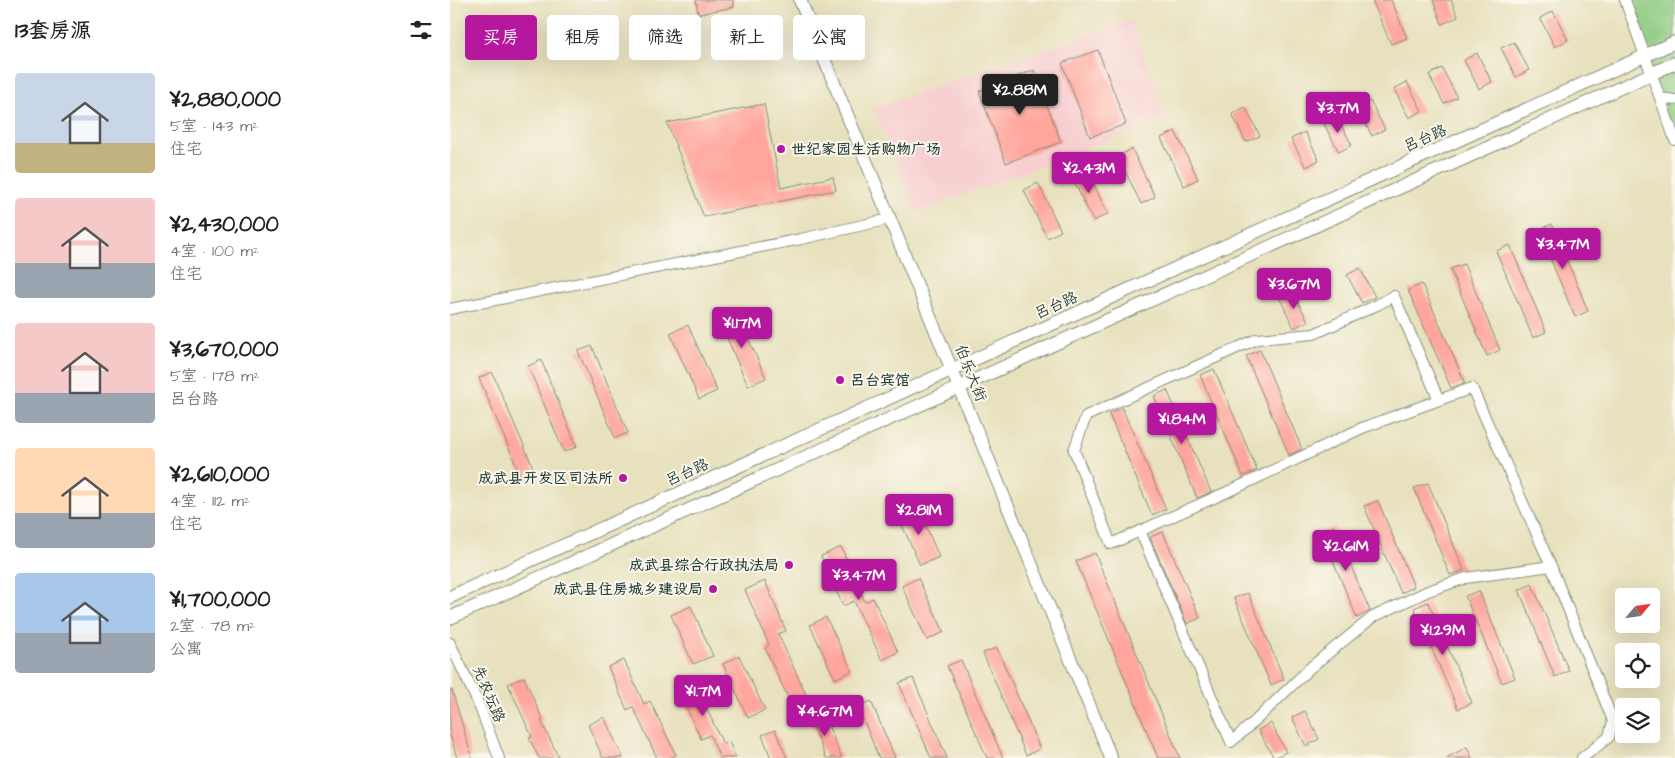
<!DOCTYPE html>
<html lang="zh">
<head>
<meta charset="utf-8">
<style>
	:root { --surface:#fff; --page:#f2f2f2; --text:#222; --muted:#767676; --accent:#b5179e }
	body { margin:0; font-family:"Architects Daughter","LXGW WenKai TC",sans-serif; background:var(--page); color:var(--text); height:100vh; display:flex; flex-direction:column; font-size:19px; white-space:nowrap }
	* { box-sizing:border-box; margin:0 }
	p { font-size:16px; color:var(--muted) }
	.icon { flex:none; width:28px; height:28px; fill:none; stroke:currentColor; stroke-width:2; stroke-linecap:round; stroke-linejoin:round }
	.map { position:relative; flex:1; overflow:hidden }
	.side { display:flex; flex-direction:column; background:var(--surface); width:450px }
	.side>* { flex:none }
	.hud { position:absolute; left:15px; top:15px; width:475px; height:45px; display:flex; gap:10px }
	.needle { width:32px; rotate:61deg }
	.tools { position:absolute; left:1165px; top:588px; display:grid; gap:10px }
	.tools a { display:grid; place-items:center; width:45px; height:45px; border-radius:5px; background:var(--surface); box-shadow:0 5px 20px #0002; font-size:25px }
	.price { position:absolute; translate:-50% -42px; padding:0 11px; border-radius:5px; background:var(--accent); color:#fff; font-size:16px; line-height:32px; filter:drop-shadow(0 1px 2px #0008) }
	.price::after { content:''; position:absolute; left:50%; top:30px; width:15px; height:11px; margin-left:-8px; background:inherit; clip-path:polygon(0 0,100% 0,50% 100%) }
	.price.active { background:#222; color:#fff }
	ul { padding:0; list-style:none }
	li { display:flex; align-items:center; gap:15px; height:125px; padding:0 15px }
	li span { display:grid; place-items:center; flex:none; width:140px; height:100px; border-radius:5px; color:#555 }
	li>.icon { margin-inline-start:auto }
	span .icon { width:60px; height:60px; fill:#fffc; stroke-width:1 }
	li b { font-size:21px }
	h2 { display:flex; justify-content:space-between; align-items:center; height:60px; padding:0 15px; font-size:21px }
	.chip { padding:0 18px; border-radius:5px; background:var(--surface); box-shadow:0 5px 20px #0002; font-size:18px; line-height:45px }
	.chip.active { background:var(--accent); color:#fff }
	main { display:flex; flex:1; min-height:0 }
	.map>svg:first-child { display:block }
</style>
</head>
<body>
<main>
<section class="side">
<h2>13套房源<svg class="icon" aria-label="filters" viewBox="0 0 24 24"><path d="M4 7h16M4 17h16"/><circle cx="9" cy="7" r="2"/><circle cx="15" cy="17" r="2"/></svg></h2>
<ul>
<li><span style="background:linear-gradient(#c9d6e8 70%,#c2b280 0)"><svg class="icon" aria-label="home" viewBox="0 0 24 24"><path d="M3 11l9-7 9 7M6 9v11h12V9"/></svg></span><div><b>¥2,880,000</b><p>5室 · 143 m²</p><p>住宅</p></div></li>
<li><span style="background:linear-gradient(#f6c9c9 65%,#9aa5b1 0)"><svg class="icon" aria-label="home" viewBox="0 0 24 24"><path d="M3 11l9-7 9 7M6 9v11h12V9"/></svg></span><div><b>¥2,430,000</b><p>4室 · 100 m²</p><p>住宅</p></div></li>
<li><span style="background:linear-gradient(#f6c9c9 70%,#9aa5b1 0)"><svg class="icon" aria-label="home" viewBox="0 0 24 24"><path d="M3 11l9-7 9 7M6 9v11h12V9"/></svg></span><div><b>¥3,670,000</b><p>5室 · 178 m²</p><p>吕台路</p></div></li>
<li><span style="background:linear-gradient(#ffd9b3 65%,#9aa5b1 0)"><svg class="icon" aria-label="home" viewBox="0 0 24 24"><path d="M3 11l9-7 9 7M6 9v11h12V9"/></svg></span><div><b>¥2,610,000</b><p>4室 · 112 m²</p><p>住宅</p></div></li>
<li><span style="background:linear-gradient(#a9c7e8 60%,#9aa5b1 0)"><svg class="icon" aria-label="home" viewBox="0 0 24 24"><path d="M3 11l9-7 9 7M6 9v11h12V9"/></svg></span><div><b>¥1,700,000</b><p>2室 · 78 m²</p><p>公寓</p></div></li>
</ul>
</section>
<div class="map">
<svg width="1225" height="758" viewBox="0 0 1225 758">
	<rect width="100%" height="100%" fill="#fbf7ec"/>
	<filter id="ink" filterUnits="userSpaceOnUse"><feTurbulence type="fractalNoise" baseFrequency=".02" numOctaves="2"/><feDisplacementMap in="SourceGraphic" scale="10" xChannelSelector="R" yChannelSelector="G"/><feConvolveMatrix kernelMatrix="1 2 1 2 8 2 1 2 1" color-interpolation-filters="sRGB"/></filter>
	<filter id="wash" filterUnits="userSpaceOnUse"><feTurbulence type="fractalNoise" baseFrequency=".0096" numOctaves="4" result="noise"/><feDisplacementMap in="SourceGraphic" scale="20" xChannelSelector="R" yChannelSelector="G"/><feGaussianBlur stdDeviation="1.12" result="paint"/><feColorMatrix in="noise" values="0 0 0 0 0 0 0 0 0 0 0 0 0 0 0 0 0 1.4 0 .05"/><feComposite in="paint" operator="in"/></filter>
	<g filter="url(#wash)">
		<rect width="100%" height="100%" fill="#e8e1be"/>
		<path fill="#f7cfd0" d="M682 20 716 119 467 212 424 108Z"/>
		<path fill="#8ac97f" stroke="#54835a" d="M1175 0H1225V140Z"/>
		<g id="blocks">
			<g fill="#ffa59b">
				<path d="M246 0H283L284 7 248 14Z"/>
				<path d="M922 0H941L957 38 941 44Z"/>
				<path d="M983 0H1001L1008 17 992 24Z"/>
				<path d="M1103 11 1118 40 1105 47 1090 18Z"/>
				<path d="M1064 42 1079 70 1066 77 1051 48Z"/>
				<path d="M648 50 676 124 640 137 612 63Z"/>
				<path d="M1027 53 1042 82 1029 89 1014 60Z"/>
				<path d="M992 68 1007 97 994 104 979 75Z"/>
				<path d="M584 70 611 142 556 163 529 91Z"/>
				<path d="M957 82 972 111 959 118 944 89Z"/>
				<path d="M920 101 935 129 922 136 907 107Z"/>
				<path d="M314 104 331 188 383 177 386 190 254 217 217 123Z"/>
				<path d="M795 107 810 136 796 142 782 114Z"/>
				<path d="M887 117 902 145 889 152 874 124Z"/>
				<path d="M725 131 748 179 734 186 711 138Z"/>
				<path d="M855 132 869 160 856 167 841 139Z"/>
				<path d="M682 149 705 197 691 204 668 156Z"/>
				<path d="M635 166 658 214 643 221 620 173Z"/>
				<path d="M588 183 611 231 597 238 574 190Z"/>
				<path d="M1102 224 1138 311 1125 317 1088 230Z"/>
				<path d="M1060 245 1096 332 1083 338 1046 251Z"/>
				<path d="M1014 264 1050 350 1037 356 1000 269Z"/>
				<path d="M910 268 925 297 912 303 897 275Z"/>
				<path d="M972 284 1015 383 1001 388 958 290Z"/>
				<path d="M843 293 858 321 844 328 830 299Z"/>
				<path d="M286 312 316 378 298 386 269 320Z"/>
				<path d="M238 325 267 391 249 399 220 333Z"/>
				<path d="M142 346 178 433 165 438 128 351Z"/>
				<path d="M810 350 852 449 839 455 796 356Z"/>
				<path d="M91 360 127 447 114 452 78 366Z"/>
				<path d="M764 369 807 470 793 476 750 375Z"/>
				<path d="M42 372 86 474 72 479 29 378Z"/>
				<path d="M717 390 761 492 747 498 704 396Z"/>
				<path d="M672 408 716 509 702 515 659 414Z"/>
				<path d="M978 483 1014 570 1000 575 964 488Z"/>
				<path d="M928 501 964 587 951 593 914 506Z"/>
				<path d="M468 507 489 557 470 565 448 516Z"/>
				<path d="M884 526 920 611 907 618 871 532Z"/>
				<path d="M713 532 750 618 737 624 700 537Z"/>
				<path d="M391 547 415 602 423 598 448 652 432 660 404 601 393 606 371 556Z"/>
				<path d="M645 553 730 758H708L626 561Z"/>
				<path d="M468 578 494 632 477 640 452 586Z"/>
				<path d="M315 581 336 631 328 634 356 694 340 702 315 648 319 645 295 590Z"/>
				<path d="M1082 584 1119 671 1105 677 1069 590Z"/>
				<path d="M1029 591 1065 678 1052 683 1015 596Z"/>
				<path d="M798 593 834 679 821 685 784 598Z"/>
				<path d="M978 602 1022 703 1008 709 964 608Z"/>
				<path d="M241 606 263 656 243 664 221 615Z"/>
				<path d="M376 617 402 671 385 679 360 625Z"/>
				<path d="M547 648 590 749 576 755 533 653Z"/>
				<path d="M289 656 315 710 298 718 273 664Z"/>
				<path d="M174 660 194 704 200 701 226 755 220 758H207L183 707 177 710 158 667Z"/>
				<path d="M511 660 553 758H537L497 666Z"/>
				<path d="M74 677 93 720 91 721 109 758H89L79 738 82 737 58 684Z"/>
				<path d="M242 677 273 744 279 742 286 758H270L260 735 251 739 226 685Z"/>
				<path d="M463 678 497 758H481L449 683Z"/>
				<path d="M0 690H2L22 758H7L0 735Z"/>
				<path d="M421 701 445 758H429L408 707Z"/>
				<path d="M855 711 869 739 856 746 842 717Z"/>
				<path d="M373 713 392 758H376L360 719Z"/>
				<path d="M154 717 173 758H153L138 725Z"/>
				<path d="M821 723 836 752 824 758 808 730Z"/>
				<path d="M325 730 337 758H321L312 735Z"/>
				<path d="M1017 747 1022 758H996Z"/>
			</g>
		</g>
	</g>
	<g filter="url(#ink)">
		<use href="#blocks" fill-opacity="0" stroke="#848f79" stroke-width="1"/>
		<g fill="none" stroke-linecap="round" stroke-linejoin="round">
			<defs>
				<g id="minor">
					<path d="M1175 0 1225 140"/>
					<path d="M1211 98 1225 100"/>
					<path d="M0 309 351 239 440 219"/>
					<path d="M989 400 944 296 927 305 864 334 807 339 636 416 624 450 661 544 788 487 912 428 1022 388 1101 566"/>
					<path d="M690 531 781 742 804 722 861 667 923 617 978 591 1016 578 1101 566 1163 721 1159 737 1132 758"/>
					<path d="M0 643 29 705 49 758"/>
				</g>
				<g id="major">
					<path d="M350 0 661 758"/>
					<path d="M0 597 1225 42"/>
					<path d="M0 618 1225 63"/>
				</g>
			</defs>
			<use href="#minor" stroke="#848f79" stroke-width="12"/>
			<use href="#major" stroke="#848f79" stroke-width="14"/>
			<use href="#minor" stroke="#fff" stroke-width="10"/>
			<use href="#major" stroke="#fff" stroke-width="12"/>
		</g>
	</g>
	<g fill="#b5179e" stroke="#fbf7ec" stroke-width="2">
		<circle cx="331" cy="149" r="5"/>
		<circle cx="390" cy="380" r="5"/>
		<circle cx="173" cy="478" r="5"/>
		<circle cx="339" cy="565" r="5"/>
		<circle cx="263" cy="589" r="5"/>
	</g>
	<g text-anchor="middle" stroke-width="4" stroke-linejoin="round" paint-order="stroke">
		<g font-size="15" fill="#1f3d34" stroke="#fbf7ec">
			<text transform="translate(975 138) rotate(-24)" y="5">吕台路</text>
			<text transform="translate(606 305) rotate(-24)" y="5">吕台路</text>
			<text transform="translate(521 373) rotate(68)" y="5">伯乐大街</text>
			<text transform="translate(237 472) rotate(-24)" y="5">吕台路</text>
			<text transform="translate(39 694) rotate(67)" y="5">先农坛路</text>
		</g>
		<g font-size="15" font-weight="bold" fill="#1f3d34" stroke="#fbf7ec" text-anchor="end">
			<text x="341" y="154" text-anchor="start">世纪家园生活购物广场</text>
			<text x="400" y="385" text-anchor="start">吕台宾馆</text>
			<text x="163" y="483">成武县开发区司法所</text>
			<text x="329" y="570">成武县综合行政执法局</text>
			<text x="253" y="594">成武县住房城乡建设局</text>
		</g>
	</g>
</svg>
<div class="tools">
<a><svg class="needle" viewBox="-14 -14 28 28"><path d="M0-13l5 13h-10z" fill="#e53935"/><path d="M0 13l5-13h-10z" fill="#767676"/></svg></a>
<a><svg class="icon" aria-label="locate" viewBox="0 0 24 24"><circle cx="12" cy="12" r="6"/><path d="M12 2v4M12 18v4M2 12h4M18 12h4"/></svg></a>
<a><svg class="icon" aria-label="layers" viewBox="0 0 24 24"><path d="M12 4l9 5-9 5-9-5zM3 14l9 5 9-5"/></svg></a>
</div>
<b class="price active" style="left:570px;top:116px">¥2.88M</b>
<b class="price" style="left:888px;top:134px">¥3.7M</b>
<b class="price" style="left:639px;top:194px">¥2.43M</b>
<b class="price" style="left:1113px;top:270px">¥3.47M</b>
<b class="price" style="left:844px;top:310px">¥3.67M</b>
<b class="price" style="left:292px;top:349px">¥1.17M</b>
<b class="price" style="left:732px;top:445px">¥1.84M</b>
<b class="price" style="left:469px;top:536px">¥2.81M</b>
<b class="price" style="left:896px;top:572px">¥2.61M</b>
<b class="price" style="left:409px;top:601px">¥3.47M</b>
<b class="price" style="left:993px;top:656px">¥1.29M</b>
<b class="price" style="left:253px;top:717px">¥1.7M</b>
<b class="price" style="left:375px;top:737px">¥4.67M</b>
<div class="hud">
<a class="chip active">买房</a>
<a class="chip">租房</a>
<a class="chip">筛选</a>
<a class="chip">新上</a>
<a class="chip">公寓</a>
</div>
</div>
</main>
</body>
</html>
